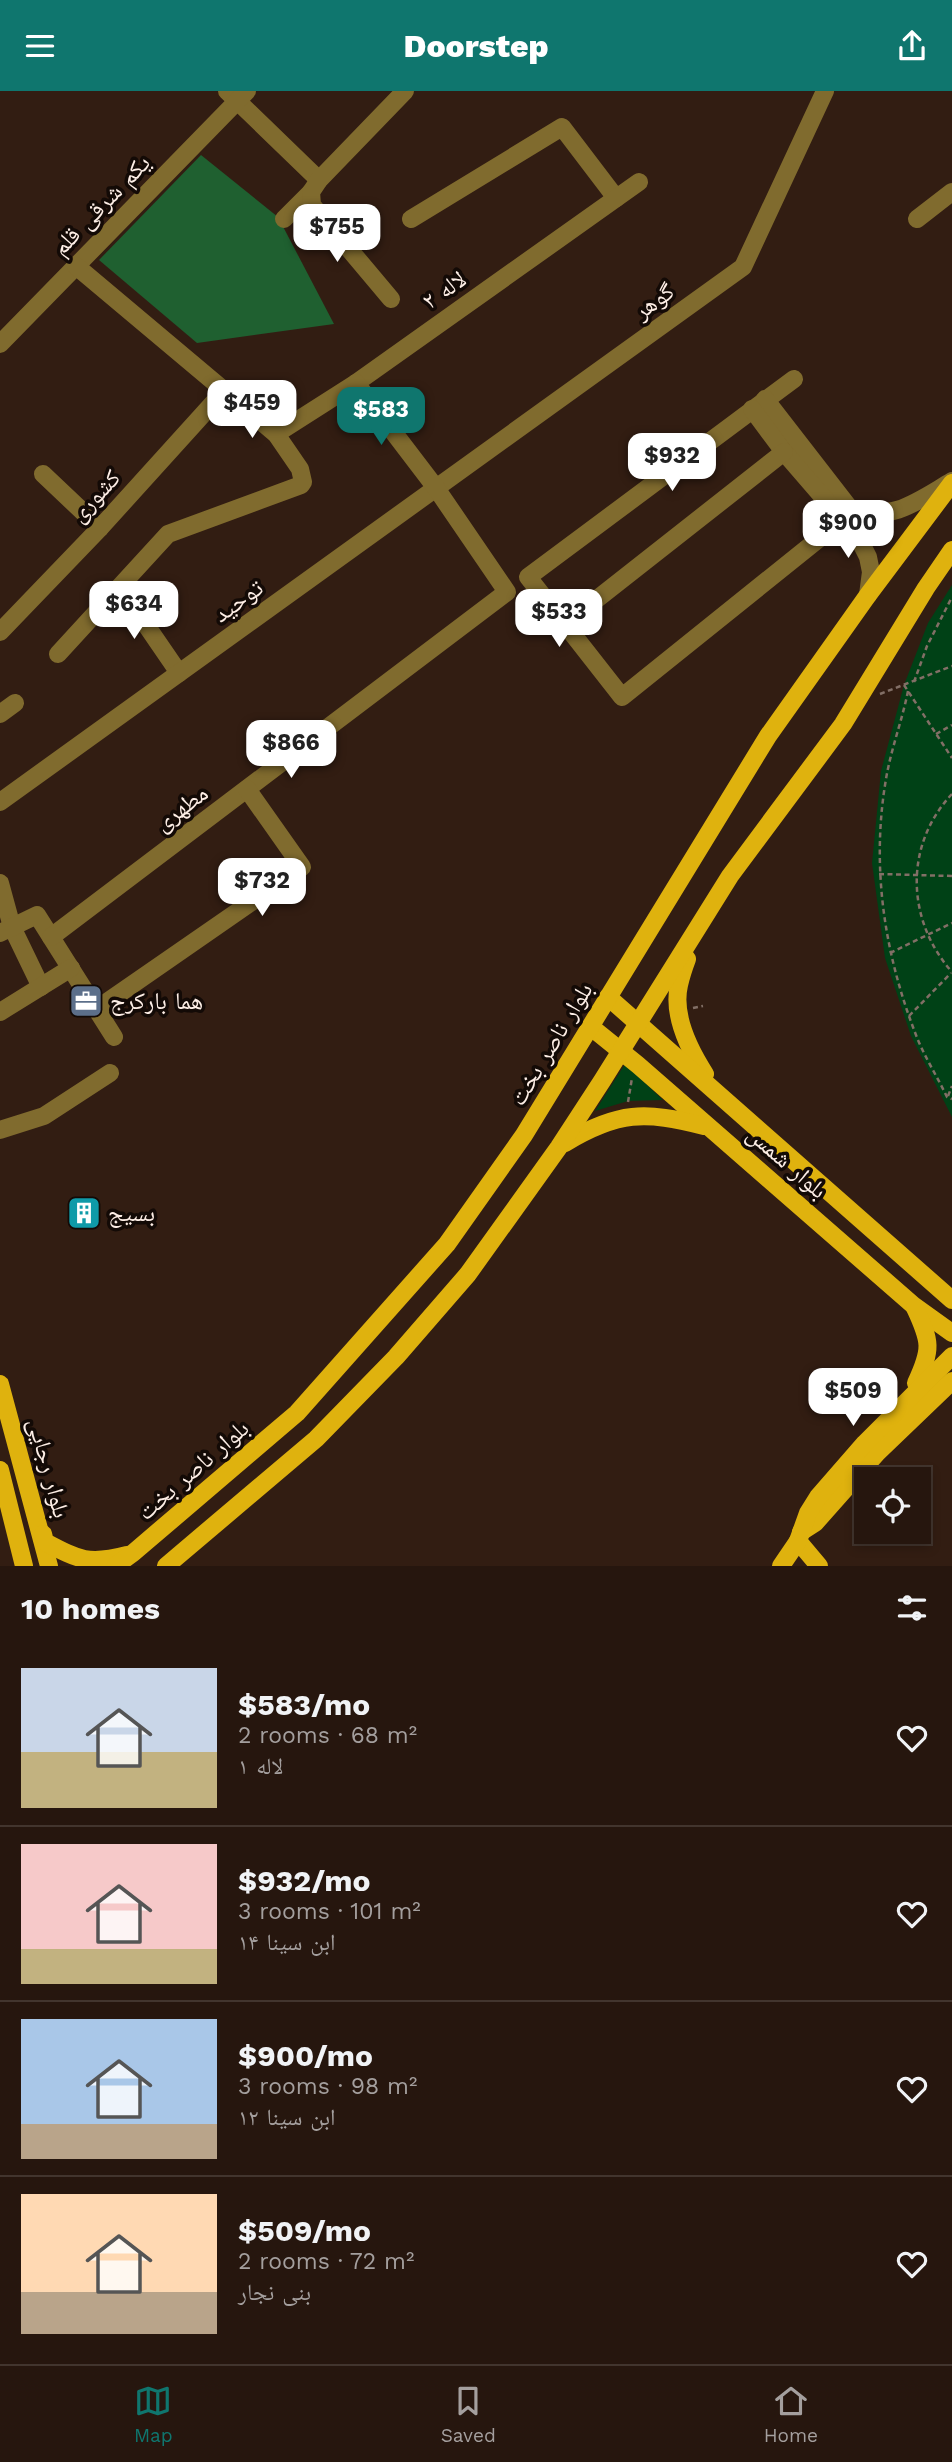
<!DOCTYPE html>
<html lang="en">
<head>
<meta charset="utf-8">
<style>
	:root { --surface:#26160e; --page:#2e1f17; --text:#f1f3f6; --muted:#a49f9e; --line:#42352e; --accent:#0f766e }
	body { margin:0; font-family:"Work Sans","Noto Naskh Arabic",sans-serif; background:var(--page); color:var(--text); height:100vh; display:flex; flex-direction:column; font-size:26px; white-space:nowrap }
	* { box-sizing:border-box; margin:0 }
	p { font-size:23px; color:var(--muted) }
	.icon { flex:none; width:38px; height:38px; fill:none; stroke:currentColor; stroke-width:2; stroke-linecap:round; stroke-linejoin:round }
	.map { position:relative; height:1475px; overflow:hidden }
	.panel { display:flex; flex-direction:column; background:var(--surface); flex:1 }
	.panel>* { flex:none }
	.tools { position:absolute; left:854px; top:1376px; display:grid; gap:14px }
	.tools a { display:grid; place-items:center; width:77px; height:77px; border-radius:0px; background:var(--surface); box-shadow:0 4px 10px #0003,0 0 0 2px var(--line); font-size:35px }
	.price { position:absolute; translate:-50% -60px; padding:0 16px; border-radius:14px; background:#fff; color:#222; font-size:23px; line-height:46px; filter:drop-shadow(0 2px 4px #0008) }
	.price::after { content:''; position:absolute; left:50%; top:42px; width:21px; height:16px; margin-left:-10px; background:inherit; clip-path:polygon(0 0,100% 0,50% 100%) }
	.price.on { background:var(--accent); color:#fff }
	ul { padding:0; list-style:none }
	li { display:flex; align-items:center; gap:21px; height:175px; padding:0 21px }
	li+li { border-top:2px solid var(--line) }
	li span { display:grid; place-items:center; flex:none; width:196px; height:140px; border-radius:0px; color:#555 }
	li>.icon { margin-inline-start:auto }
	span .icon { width:84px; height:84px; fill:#fffc; stroke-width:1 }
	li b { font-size:30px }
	h2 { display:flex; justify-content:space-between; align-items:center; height:84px; padding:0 21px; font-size:30px }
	header { display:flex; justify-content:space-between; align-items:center; height:91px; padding:0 21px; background:var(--accent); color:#fff; font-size:32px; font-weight:800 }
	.tabs { display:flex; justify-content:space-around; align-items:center; height:98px; border-top:2px solid var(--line); background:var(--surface); font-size:19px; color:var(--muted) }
	.tabs a { display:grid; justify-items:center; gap:4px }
	.tabs .on { color:var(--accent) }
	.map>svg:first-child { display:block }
</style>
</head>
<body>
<header><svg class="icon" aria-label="menu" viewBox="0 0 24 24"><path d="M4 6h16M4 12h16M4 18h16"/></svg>Doorstep<svg class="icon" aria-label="share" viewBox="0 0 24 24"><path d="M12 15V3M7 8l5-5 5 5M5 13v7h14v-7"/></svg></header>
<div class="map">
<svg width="952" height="1475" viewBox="0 0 952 1475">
	<rect width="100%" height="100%" fill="#321d12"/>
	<g fill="#004116">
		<path d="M952 494V1026L911 945 885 867 872 772 881 680 904 594 928 532Z"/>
		<path d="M625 973 663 1009 628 1010 595 1020Z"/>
	</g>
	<path fill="#1f6030" d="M201 64 278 126 334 233 197 252 99 169Z"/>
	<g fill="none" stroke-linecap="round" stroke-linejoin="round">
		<g stroke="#826f66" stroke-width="2.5" stroke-dasharray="5 3.5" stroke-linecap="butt">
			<path d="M914 591 927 555 952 506"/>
			<path d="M904 594 952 667"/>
			<path d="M908 600C902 630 891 658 886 688 871 775 884 862 916 944 924 965 937 985 947 1006L952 1008"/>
			<path d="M880 603 952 575"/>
			<path d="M936 643 952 634"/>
			<path d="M952 703C904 754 906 829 952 881"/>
			<path d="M879 783 952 785"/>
			<path d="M890 862 952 832"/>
			<path d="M693 917 703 915"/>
			<path d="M909 925 951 882"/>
			<path d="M948 1005 952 995"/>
			<path d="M628 1011 632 987"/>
		</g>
		<g stroke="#806b2e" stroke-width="18">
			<path d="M227 0 319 89"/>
			<path d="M284 128 311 101"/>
			<path d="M411 128 562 36 616 107"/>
			<path d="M917 128 952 101"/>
			<path d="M391 208 312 114 311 101 319 89 405 0"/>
			<path d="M0 253 247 0"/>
			<path d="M794 288 528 486 622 606 841 430 851 419"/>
			<path d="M765 308 851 419C892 431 918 410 952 390"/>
			<path d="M752 318 784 361 859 448 868 466 871 481 868 504"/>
			<path d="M276 343 356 292 639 91"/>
			<path d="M43 383 100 437"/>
			<path d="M120 496 179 582"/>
			<path d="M564 534 784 361"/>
			<path d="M0 541 100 437 224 300"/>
			<path d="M58 563 168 443 301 394 303 391 300 378 276 343 76 175"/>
			<path d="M0 623 15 612"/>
			<path d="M0 711 743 176 825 0"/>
			<path d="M0 792 12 836 41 896"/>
			<path d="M0 842 37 824 114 946"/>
			<path d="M51 846 507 501 436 397 356 292"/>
			<path d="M97 918 302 776 247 698"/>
			<path d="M0 921 71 877"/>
			<path d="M0 1039 44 1025 110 982"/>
		</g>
		<g stroke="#dfb20e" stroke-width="18">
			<path d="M687 868C684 876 681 885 679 894 672 924 689 958 705 983"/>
			<path d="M608 906 952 1209"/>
			<path d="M591 936 638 974 913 1214 952 1242"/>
			<path d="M565 1052C618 1020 645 1020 704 1035"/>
			<path d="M915 1217C931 1251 932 1258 916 1292"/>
			<path d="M0 1293 49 1475"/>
			<path d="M0 1379 24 1475"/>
			<path d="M801 1441 815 1432 877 1362 952 1290"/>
			<path d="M43 1443 45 1451C79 1469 89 1474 127 1464"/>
			<path d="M798 1450 819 1475"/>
			<path d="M115 1475 133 1462 297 1322 447 1153 524 1044 768 645 868 504 952 392"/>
			<path d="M166 1475 316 1348 396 1266 468 1183 559 1056 602 990 730 785 843 633 926 497 952 459"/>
			<path d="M781 1475 798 1450 808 1422 818 1406 865 1352 952 1265"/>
		</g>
	</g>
	<defs>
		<symbol id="office-square" viewBox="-11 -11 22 22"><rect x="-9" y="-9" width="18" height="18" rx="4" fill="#5c6f8a" stroke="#130a06"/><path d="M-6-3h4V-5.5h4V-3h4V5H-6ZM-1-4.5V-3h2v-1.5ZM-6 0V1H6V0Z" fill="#fff"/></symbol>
		<symbol id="building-square" viewBox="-11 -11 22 22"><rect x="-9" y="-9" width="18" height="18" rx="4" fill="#0f9aa8" stroke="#130a06"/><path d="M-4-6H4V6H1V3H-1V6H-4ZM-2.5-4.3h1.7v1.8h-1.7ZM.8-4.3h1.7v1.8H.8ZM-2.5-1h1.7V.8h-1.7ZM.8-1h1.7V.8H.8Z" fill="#fff"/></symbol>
	</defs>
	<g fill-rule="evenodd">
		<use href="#office-square" x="67" y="891" width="38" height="38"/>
		<use href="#building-square" x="65" y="1103" width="38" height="38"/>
	</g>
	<g text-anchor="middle" stroke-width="7" stroke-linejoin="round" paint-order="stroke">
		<g font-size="24" fill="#fdeee6" stroke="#130a06">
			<text transform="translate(101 114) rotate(-46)" y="8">یکم شرقی قلم</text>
			<text transform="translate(444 199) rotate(-35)" y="8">لاله ۲</text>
			<text transform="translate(654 210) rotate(-36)" y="8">گوهر</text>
			<text transform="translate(95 405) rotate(-47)" y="8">کشوری</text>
			<text transform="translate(238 510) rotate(-36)" y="8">توحید</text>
			<text transform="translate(181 717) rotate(-37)" y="8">مطهری</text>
			<text transform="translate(551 953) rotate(-59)" y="8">بلوار ناصر بخت</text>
			<text transform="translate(787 1071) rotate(41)" y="8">بلوار شمس</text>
			<text transform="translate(49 1377) rotate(75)" y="8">بلوار رجایی</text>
			<text transform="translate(193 1379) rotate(-41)" y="8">بلوار ناصر بخت</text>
		</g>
		<g font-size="24" fill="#fdeee6" stroke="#130a06" text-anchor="start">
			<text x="110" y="918">هما بارکرج</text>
			<text x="108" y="1130">بسیج</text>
		</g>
	</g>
</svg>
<div class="tools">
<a><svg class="icon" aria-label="locate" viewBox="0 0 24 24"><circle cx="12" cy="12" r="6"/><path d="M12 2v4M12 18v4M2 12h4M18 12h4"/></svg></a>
</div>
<b class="price" style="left:337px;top:173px">$755</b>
<b class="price" style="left:252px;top:349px">$459</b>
<b class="price on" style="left:381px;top:356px">$583</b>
<b class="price" style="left:672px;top:402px">$932</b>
<b class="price" style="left:848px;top:469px">$900</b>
<b class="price" style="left:134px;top:550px">$634</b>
<b class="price" style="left:559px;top:558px">$533</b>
<b class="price" style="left:291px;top:689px">$866</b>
<b class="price" style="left:262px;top:827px">$732</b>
<b class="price" style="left:853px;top:1337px">$509</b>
</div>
<section class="panel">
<h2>10 homes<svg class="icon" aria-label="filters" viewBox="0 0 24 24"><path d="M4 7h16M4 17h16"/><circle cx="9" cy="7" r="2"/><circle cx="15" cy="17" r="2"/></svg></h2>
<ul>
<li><span style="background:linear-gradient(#c9d6e8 60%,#c2b280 0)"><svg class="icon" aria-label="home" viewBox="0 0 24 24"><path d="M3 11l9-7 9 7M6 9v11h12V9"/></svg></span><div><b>$583/mo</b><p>2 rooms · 68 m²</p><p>لاله ۱</p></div><svg class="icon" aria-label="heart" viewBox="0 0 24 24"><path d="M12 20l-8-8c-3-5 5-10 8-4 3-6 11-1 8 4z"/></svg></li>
<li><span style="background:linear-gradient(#f6c9c9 75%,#c2b280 0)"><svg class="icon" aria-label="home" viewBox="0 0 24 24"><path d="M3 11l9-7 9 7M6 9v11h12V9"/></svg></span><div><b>$932/mo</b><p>3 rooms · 101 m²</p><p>ابن سینا ۱۴</p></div><svg class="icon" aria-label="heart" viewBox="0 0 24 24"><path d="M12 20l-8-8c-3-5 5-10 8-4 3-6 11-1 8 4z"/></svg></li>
<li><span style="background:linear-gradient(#a9c7e8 75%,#b9a48a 0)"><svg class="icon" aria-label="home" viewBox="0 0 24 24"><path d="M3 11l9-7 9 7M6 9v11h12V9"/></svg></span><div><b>$900/mo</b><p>3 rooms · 98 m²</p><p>ابن سینا ۱۲</p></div><svg class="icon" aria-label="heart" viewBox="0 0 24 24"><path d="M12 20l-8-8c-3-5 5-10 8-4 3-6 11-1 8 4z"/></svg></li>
<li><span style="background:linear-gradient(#ffd9b3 70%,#b9a48a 0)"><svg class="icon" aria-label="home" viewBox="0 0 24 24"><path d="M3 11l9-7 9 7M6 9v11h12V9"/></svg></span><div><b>$509/mo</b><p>2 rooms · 72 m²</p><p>بنی نجار</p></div><svg class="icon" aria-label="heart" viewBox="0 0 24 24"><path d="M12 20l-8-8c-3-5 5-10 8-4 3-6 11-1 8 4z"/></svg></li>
</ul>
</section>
<nav class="tabs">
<a class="on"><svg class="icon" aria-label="map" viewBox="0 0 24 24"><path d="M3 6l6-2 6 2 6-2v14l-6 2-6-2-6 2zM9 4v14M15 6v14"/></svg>Map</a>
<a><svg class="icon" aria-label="saved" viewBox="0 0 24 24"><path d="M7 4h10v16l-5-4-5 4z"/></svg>Saved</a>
<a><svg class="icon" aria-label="home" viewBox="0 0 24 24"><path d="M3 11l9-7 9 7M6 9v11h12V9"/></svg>Home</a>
</nav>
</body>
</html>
